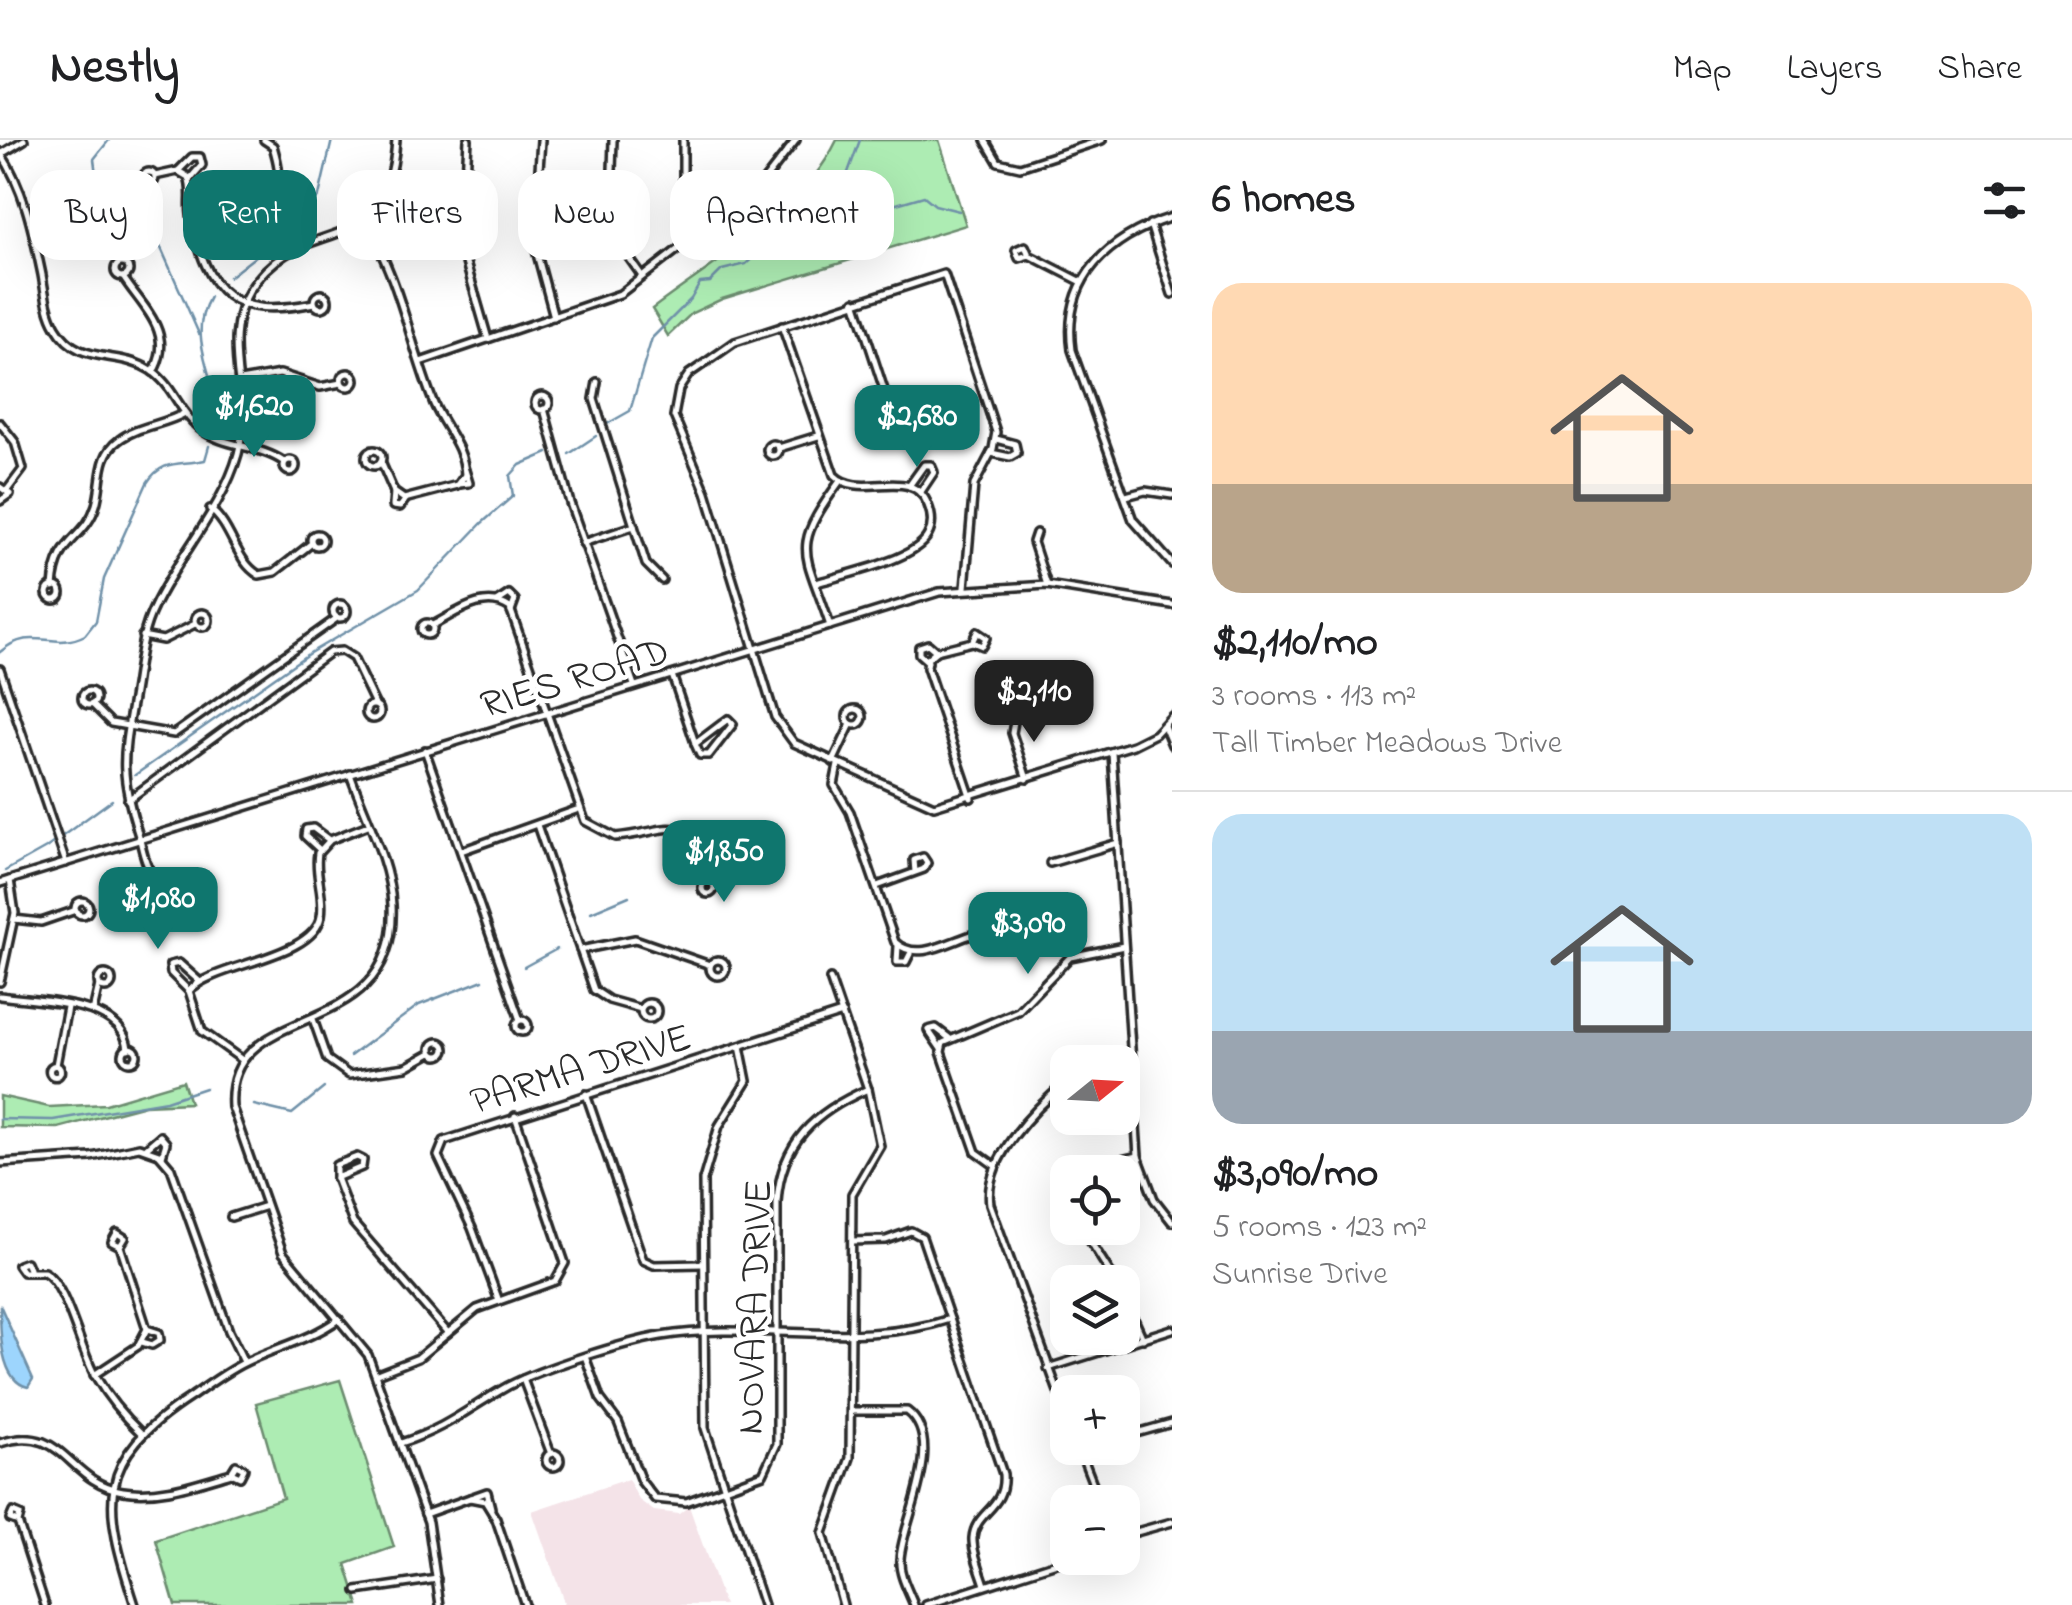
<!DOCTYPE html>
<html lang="en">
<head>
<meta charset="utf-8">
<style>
	:root { --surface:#fff; --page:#f2f2f2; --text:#202124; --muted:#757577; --line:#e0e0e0; --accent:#0f766e }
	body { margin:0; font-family:"Indie Flower",sans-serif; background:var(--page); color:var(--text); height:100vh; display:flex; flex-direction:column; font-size:38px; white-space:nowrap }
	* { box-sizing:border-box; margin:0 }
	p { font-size:32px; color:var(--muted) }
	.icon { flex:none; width:55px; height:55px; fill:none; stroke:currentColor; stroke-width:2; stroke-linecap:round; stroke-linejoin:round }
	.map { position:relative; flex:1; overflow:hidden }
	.details { display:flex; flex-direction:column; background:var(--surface); width:900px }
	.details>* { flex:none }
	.banner { position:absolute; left:30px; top:30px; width:950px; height:90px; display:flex; gap:20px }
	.needle { width:65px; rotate:72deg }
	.tools { position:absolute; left:1050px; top:905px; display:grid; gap:20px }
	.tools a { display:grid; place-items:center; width:90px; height:90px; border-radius:20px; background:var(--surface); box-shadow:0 10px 40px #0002; font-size:50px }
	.price { position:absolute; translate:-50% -85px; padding:0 22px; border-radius:20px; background:var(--accent); color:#fff; font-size:32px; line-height:65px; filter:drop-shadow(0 2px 5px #0008) }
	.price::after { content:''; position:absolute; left:50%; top:60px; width:30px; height:22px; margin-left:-15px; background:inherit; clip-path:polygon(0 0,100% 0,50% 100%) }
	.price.current { background:#222; color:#fff }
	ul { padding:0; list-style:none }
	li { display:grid; align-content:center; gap:20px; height:530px; padding:0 40px }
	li+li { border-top:2px solid var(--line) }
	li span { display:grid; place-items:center; height:310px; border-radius:30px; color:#555 }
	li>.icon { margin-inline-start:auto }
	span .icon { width:180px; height:180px; fill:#fffc; stroke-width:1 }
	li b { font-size:42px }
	h2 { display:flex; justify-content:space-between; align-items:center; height:120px; padding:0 40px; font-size:42px }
	.pill { padding:0 35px; border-radius:30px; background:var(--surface); box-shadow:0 10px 40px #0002; font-size:35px; line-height:90px }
	.pill.current { background:var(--accent); color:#fff }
	header { display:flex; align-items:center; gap:60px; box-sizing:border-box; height:140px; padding:0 50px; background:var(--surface); border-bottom:2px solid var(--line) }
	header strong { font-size:48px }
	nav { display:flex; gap:55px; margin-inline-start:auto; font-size:35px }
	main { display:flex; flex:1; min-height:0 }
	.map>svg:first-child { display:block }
</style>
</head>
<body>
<header>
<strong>Nestly</strong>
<nav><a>Map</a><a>Layers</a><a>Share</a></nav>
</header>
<main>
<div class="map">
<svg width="1172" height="1465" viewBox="0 0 1172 1465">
	<rect width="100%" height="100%" fill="#fff"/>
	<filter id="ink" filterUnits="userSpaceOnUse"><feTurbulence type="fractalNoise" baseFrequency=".01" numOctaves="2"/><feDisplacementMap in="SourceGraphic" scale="20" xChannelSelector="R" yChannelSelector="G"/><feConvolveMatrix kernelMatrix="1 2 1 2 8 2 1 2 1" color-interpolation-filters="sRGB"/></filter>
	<g filter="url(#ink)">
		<path fill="#f4e3e8" d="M628 1339 639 1360 654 1371 679 1374 689 1366 724 1465H565L532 1371Z"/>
		<g fill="#adecb3" stroke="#6c8c6f" stroke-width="2.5">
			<path d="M837 0H939L966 85 722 159 692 173 668 196 652 169C715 121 802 73 837 0Z"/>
			<path d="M183 941 190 963 145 965 58 988 0 987V956L49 967 106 964Z"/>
			<path d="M340 1240 394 1407 346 1424 359 1465H175L156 1400 283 1358 256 1263Z"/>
		</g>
		<path fill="#9dd5fd" stroke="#6f91a9" stroke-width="2.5" d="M0 1165 33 1239 28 1247C0 1241 0 1192 0 1165Z"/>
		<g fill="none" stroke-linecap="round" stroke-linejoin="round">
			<g stroke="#6f91a9" stroke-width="2.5">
				<path d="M109 0 94 19 98 50 142 83 161 108 199 194"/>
				<path d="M820 58 827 69 855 76 924 56 935 65 959 71"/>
				<path d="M229 137 302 80 319 56 332 0"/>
				<path d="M210 157C184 202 221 236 213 281"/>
				<path d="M607 284 630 271 652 198 691 159 700 143 710 142 722 130 746 124 833 42 846 38 860 0"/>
				<path d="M569 314 596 296"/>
				<path d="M0 512C33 484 52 512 85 495L96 481 104 439 147 343C163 318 180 326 205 320L209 306"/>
				<path d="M135 635 308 514 418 450 482 383 513 356 510 336 520 325 548 313"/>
				<path d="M5 731 46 708 112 660"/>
				<path d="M591 772 629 756"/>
				<path d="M524 827 557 809"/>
				<path d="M350 916 419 865 483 840"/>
				<path d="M254 965 292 974 324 948"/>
				<path d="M0 979 53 980 166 961 205 948"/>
			</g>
			<defs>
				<g id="minor">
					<path d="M468 0 462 109 488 199"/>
					<path d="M541 0 534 103 554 177"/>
					<path d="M613 0 610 91 642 136"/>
					<path d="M683 0V49L708 86"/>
					<path d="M985 0 998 22 1020 27 1102 0"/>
					<path d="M0 12C25 50 33 92 42 135 45 152 47 172 56 187 79 227 117 209 150 230 173 244 179 272 199 288 224 308 258 304 284 322"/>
					<path d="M1 14 24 0"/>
					<path d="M178 31 192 17H200L202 25 189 40"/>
					<circle cx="149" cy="38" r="6"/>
					<path d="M155 36 178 31 188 37C193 50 189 62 191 75 207 156 233 179 314 163"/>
					<circle cx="62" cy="69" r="7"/>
					<path d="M30 77 56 71"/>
					<path d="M1172 77C1109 97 1062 138 1072 210L1133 380 1172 424"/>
					<path d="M364 82C401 139 409 203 434 264 445 289 464 306 465 335L458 345 404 359 394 352 381 322"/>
					<path d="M1150 84 1172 154"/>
					<path d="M203 113C221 104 270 66 276 47 281 33 277 20 273 6L264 0"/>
					<path d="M1029 115 1019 118 1016 110 1025 106 1029 115 1082 142"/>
					<circle cx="122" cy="130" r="7"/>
					<path d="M123 137C142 167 176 193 153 232"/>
					<circle cx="321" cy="161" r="7"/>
					<path d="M855 161 889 265 900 278"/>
					<path d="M782 186 834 335C861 362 912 323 928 365 932 375 933 386 928 395 916 420 842 435 816 443"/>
					<path d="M420 222 620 154 760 46 796 0"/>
					<circle cx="348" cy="240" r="7"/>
					<path d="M240 241 280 234 320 247 341 243"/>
					<path d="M597 242 594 259 646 424 662 440"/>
					<circle cx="542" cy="263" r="7"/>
					<path d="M544 269 570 363 634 545"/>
					<circle cx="903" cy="282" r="5.5"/>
					<path d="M0 283 15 302 23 329 8 349"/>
					<circle cx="773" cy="310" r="6"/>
					<path d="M779 308 818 296"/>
					<circle cx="374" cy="318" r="8"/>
					<path d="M991 313 1010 317 1017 313 1015 304 996 299"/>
					<circle cx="290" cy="326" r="6"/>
					<path d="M459 344 469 343 465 330"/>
					<path d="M909 346 924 325H931L934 332 920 353"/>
					<path d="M0 347 10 354 0 361"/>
					<path d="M394 352 393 366 400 367 406 359"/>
					<path d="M1126 356 1145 351 1172 355"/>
					<path d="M210 369C233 387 235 421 259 435L275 432 312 403"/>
					<path d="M1036 393 1033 402 1047 445"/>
					<circle cx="317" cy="400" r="6"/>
					<path d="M583 403 634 386"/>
					<circle cx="54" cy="453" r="7"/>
					<path d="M53 447C56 397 85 401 96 365 103 342 97 316 119 300 137 286 164 285 185 273"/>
					<path d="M965 448 974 345 993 309 996 292 944 134 735 202 689 234 679 249 674 276 706 352 775 577 794 603 934 666 1133 605 1155 594 1172 576"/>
					<path d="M497 462 509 454 515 460 511 471"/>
					<circle cx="340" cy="471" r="7"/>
					<circle cx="202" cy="480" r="7"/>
					<circle cx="427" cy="489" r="6"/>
					<path d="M433 485C456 473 485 450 510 468L585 681 615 697C678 691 681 667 707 742"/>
					<path d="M830 486C805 409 789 411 840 341"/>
					<path d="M142 496 163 500 195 484"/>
					<path d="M928 522 919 514V507L928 504 936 511"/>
					<path d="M0 529 66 723"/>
					<path d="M672 535 695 603"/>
					<circle cx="89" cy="558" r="7"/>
					<circle cx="1017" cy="563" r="7"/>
					<path d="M92 564 111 583 174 594 337 478"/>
					<circle cx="373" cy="572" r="7"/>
					<circle cx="855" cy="577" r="8"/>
					<path d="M1016 570 1012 593 1027 639"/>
					<path d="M728 579 733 584 709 615H700L695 604Z"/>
					<path d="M1164 586 1172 605"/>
					<path d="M425 610 520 880"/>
					<path d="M1112 613 1138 1016 1154 1059 1172 1082"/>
					<path d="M833 622 851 584"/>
					<path d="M838 625 834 645 850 672 895 802C916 822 947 803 971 795"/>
					<path d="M350 634C364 674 390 722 392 765 399 909 224 854 232 967L283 1113 368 1215 428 1382 440 1465"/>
					<path d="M971 658 927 528 928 518 936 511 972 502 982 506 986 498 977 492 972 502"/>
					<path d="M128 660 330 512 342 511 353 518 375 564"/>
					<path d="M537 685 594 850 609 860 641 869"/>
					<path d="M320 710 305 696 306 689 313 688 329 700"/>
					<path d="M461 711 579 669"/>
					<path d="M697 713 730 702"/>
					<path d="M1050 723 1118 703"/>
					<circle cx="708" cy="748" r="6"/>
					<path d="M0 743 939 452 1047 445 1172 465"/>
					<path d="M877 746 924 729 927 723 923 717 914 720 915 732"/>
					<circle cx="201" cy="762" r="7"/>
					<path d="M195 760C182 754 166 749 156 738 145 727 143 711 139 696 116 624 125 611 136 540 140 514 142 491 154 467 178 416 223 368 238 314 253 259 218 202 250 150 301 68 388 129 396 0"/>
					<circle cx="82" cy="768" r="7"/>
					<path d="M14 779 41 782 76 770"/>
					<path d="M898 806 897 822H906L910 814"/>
					<path d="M580 810 635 799 710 825"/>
					<circle cx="718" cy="828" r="8"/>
					<circle cx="105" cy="841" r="7"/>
					<path d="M830 839 868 949 880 1006 852 1054 850 1318 823 1393 843 1465"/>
					<path d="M199 841 179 823 170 825 171 833 189 851 202 891 241 919"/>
					<path d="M0 842 15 773 10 740"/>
					<path d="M189 851C213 823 314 819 321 776 325 755 314 734 318 713L330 700 368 685"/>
					<path d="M0 856C36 862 124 860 128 909"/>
					<circle cx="649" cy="871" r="8"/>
					<path d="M93 871 99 845"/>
					<path d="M313 879 327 919 349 935 406 927 431 913"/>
					<circle cx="522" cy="886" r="6"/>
					<circle cx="438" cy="909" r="7"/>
					<path d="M740 906 747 941 719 986 703 1040 705 1288 763 1465"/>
					<circle cx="130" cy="915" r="7"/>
					<path d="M941 909 928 890 936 888 949 898"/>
					<path d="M56 925 67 867"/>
					<circle cx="55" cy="931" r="5.5"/>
					<path d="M1068 941C1035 968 983 1020 990 1064L1068 1279"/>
					<path d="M586 954 643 1120 654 1125 703 1124"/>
					<path d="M146 1008 160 996 166 1003 162 1016"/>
					<path d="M357 1017 363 1020 362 1027 336 1038V1025Z"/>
					<path d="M0 1023 91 1017 139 1007 159 1014 171 1028 229 1191 244 1222"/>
					<path d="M994 1025 976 1012 941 912 943 903 1018 871 1070 817 1124 806"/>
					<path d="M1096 1032 1108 1023 1138 1016"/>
					<path d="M336 1038 353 1083 448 1193"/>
					<path d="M231 1077 266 1066"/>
					<path d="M1082 1088 1116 1142"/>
					<path d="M852 1101 886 1100 911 1091 922 1097 1003 1334C1006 1369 975 1371 973 1398 972 1412 981 1431 985 1445"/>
					<path d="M29 1129 26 1122 18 1125 23 1132H44C67 1144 80 1212 96 1237 108 1258 123 1276 141 1293"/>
					<path d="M1122 1152 1143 1199"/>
					<path d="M499 1161 472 1088 438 1016 444 1001 842 873"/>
					<path d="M142 1202 152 1205 160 1200 159 1193 147 1189"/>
					<path d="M586 1219 600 1258 618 1282 641 1341 655 1359 686 1362 763 1334 777 1304V1062C781 1002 815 972 868 949"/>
					<path d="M1048 1228 1172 1189"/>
					<path d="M377 1234 418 1218 477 1169 555 1141 565 1123 515 976"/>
					<path d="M94 1235 138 1206 147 1189 120 1106 112 1102 117 1093 125 1098 120 1106"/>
					<path d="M523 1239 551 1314"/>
					<path d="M851 1271H907C948 1301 901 1383 900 1420 899 1435 909 1452 914 1465"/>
					<path d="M1122 1297 1172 1283"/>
					<path d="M0 1303C65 1282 66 1342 123 1351 161 1357 196 1343 231 1333L240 1337 244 1329 236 1325 231 1333"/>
					<path d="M401 1303C449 1287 467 1269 508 1246 543 1228 621 1203 661 1196 756 1180 857 1210 950 1179"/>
					<path d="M1079 1308 1100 1362"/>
					<circle cx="553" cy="1320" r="7"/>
					<path d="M470 1358 487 1352 491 1368"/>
					<path d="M425 1374 470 1358 485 1361 496 1379 525 1465"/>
					<path d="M18 1382 10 1379 13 1372 20 1375 18 1382 45 1465"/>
					<path d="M1122 1396 1172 1382"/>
					<path d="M357 1451 437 1439"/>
					<path d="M135 1465C102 1363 94 1320 191 1257 210 1244 229 1229 250 1220 281 1206 311 1199 339 1179"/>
					<path d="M926 1465 1072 1418"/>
				</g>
			</defs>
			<use href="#minor" stroke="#2b2b2b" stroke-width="12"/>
			<use href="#minor" stroke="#fff" stroke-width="5"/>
		</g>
	</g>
	<g text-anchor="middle" stroke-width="9" stroke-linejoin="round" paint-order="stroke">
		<g font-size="40" fill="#2b2b2b" stroke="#fff">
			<text transform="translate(574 536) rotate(-17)" y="14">RIES ROAD</text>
			<text transform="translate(580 927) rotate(-17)" y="14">PARMA DRIVE</text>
			<text transform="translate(752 1167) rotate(-88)" y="14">NOVARA DRIVE</text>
		</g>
	</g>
</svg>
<div class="tools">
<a><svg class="needle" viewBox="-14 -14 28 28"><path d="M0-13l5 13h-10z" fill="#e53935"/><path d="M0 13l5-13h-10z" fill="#757577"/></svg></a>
<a><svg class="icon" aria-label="locate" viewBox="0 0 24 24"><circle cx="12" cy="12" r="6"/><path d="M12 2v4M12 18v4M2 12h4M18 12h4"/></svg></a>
<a><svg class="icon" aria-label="layers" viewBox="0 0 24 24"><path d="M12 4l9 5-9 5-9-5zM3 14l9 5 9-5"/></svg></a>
<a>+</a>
<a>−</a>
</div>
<b class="price" style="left:254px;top:320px">$1,620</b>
<b class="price" style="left:917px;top:330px">$2,680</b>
<b class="price current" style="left:1034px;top:605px">$2,110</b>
<b class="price" style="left:724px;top:765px">$1,850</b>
<b class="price" style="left:158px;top:812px">$1,080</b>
<b class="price" style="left:1028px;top:837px">$3,090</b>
<div class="banner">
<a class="pill">Buy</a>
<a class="pill current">Rent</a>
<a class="pill">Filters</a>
<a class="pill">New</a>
<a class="pill">Apartment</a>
</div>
</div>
<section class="details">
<h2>6 homes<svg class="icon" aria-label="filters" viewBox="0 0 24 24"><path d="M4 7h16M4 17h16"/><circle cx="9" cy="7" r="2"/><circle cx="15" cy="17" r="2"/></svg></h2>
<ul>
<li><span style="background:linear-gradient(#ffd9b3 65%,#b9a48a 0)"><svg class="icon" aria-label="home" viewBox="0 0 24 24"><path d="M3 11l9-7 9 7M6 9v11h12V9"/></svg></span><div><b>$2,110/mo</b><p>3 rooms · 113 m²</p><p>Tall Timber Meadows Drive</p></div></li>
<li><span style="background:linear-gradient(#bfe0f5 70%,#9aa5b1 0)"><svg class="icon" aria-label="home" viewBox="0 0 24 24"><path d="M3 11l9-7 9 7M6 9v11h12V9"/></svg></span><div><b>$3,090/mo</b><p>5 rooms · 123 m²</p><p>Sunrise Drive</p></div></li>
</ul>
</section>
</main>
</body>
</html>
